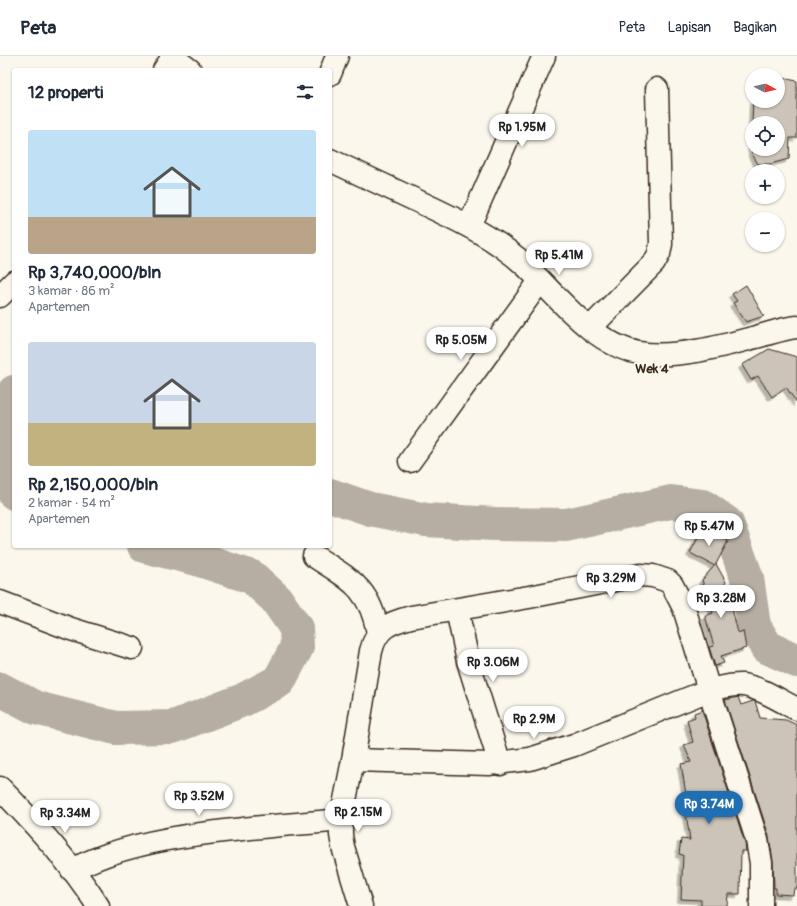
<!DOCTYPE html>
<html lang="id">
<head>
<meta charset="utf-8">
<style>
	:root { --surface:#fff; --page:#f6f6f7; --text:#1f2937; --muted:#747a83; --line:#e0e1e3; --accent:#1f6fb2 }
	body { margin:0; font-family:Pangolin,sans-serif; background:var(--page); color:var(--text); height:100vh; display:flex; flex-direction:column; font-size:15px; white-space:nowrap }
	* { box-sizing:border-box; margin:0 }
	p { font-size:13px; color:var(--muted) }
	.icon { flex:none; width:22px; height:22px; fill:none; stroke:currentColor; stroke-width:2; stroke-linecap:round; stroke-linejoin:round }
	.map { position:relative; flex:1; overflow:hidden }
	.sheet { position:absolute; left:12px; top:12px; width:320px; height:480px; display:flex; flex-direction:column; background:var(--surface); border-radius:4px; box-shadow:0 1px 3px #0004 }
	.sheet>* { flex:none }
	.needle { width:26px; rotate:97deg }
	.buttons { position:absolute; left:745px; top:12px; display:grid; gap:8px }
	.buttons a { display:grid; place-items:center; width:40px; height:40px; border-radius:50%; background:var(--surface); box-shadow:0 1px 3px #0004; font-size:20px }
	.price { position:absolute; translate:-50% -34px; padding:0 9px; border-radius:14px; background:#fff; color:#222; font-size:13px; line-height:26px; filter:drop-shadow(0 1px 2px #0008) }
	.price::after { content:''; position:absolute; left:50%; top:24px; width:12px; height:9px; margin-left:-6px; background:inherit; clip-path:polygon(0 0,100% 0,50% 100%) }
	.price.current { background:var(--accent); color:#fff }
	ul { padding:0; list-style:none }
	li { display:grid; align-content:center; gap:8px; height:212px; padding:0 16px }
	li span { display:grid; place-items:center; height:124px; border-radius:4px; color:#555 }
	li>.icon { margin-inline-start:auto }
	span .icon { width:72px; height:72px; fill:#fffc; stroke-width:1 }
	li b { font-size:17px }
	h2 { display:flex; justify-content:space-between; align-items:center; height:48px; padding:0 16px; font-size:17px }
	header { display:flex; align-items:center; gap:24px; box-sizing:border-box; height:56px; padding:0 20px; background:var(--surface); border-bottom:1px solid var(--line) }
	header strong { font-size:19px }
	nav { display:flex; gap:22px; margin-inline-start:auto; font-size:14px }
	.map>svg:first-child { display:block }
</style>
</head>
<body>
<header>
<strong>Peta</strong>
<nav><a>Peta</a><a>Lapisan</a><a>Bagikan</a></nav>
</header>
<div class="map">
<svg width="797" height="850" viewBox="0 0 797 850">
	<defs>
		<filter id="shadow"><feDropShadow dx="-3.5" dy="3.5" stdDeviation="0" flood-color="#0004"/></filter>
	</defs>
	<rect width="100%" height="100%" fill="#fbf7ec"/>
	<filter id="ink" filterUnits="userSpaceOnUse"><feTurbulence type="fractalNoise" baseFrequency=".025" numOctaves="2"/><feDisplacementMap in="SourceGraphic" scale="8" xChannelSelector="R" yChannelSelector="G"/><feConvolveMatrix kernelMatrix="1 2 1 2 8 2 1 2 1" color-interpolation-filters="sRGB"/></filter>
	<g filter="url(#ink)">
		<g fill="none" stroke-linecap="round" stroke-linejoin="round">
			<g stroke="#b6aea2" stroke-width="34">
				<path d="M14 336 1 356 6 417 14 437"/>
				<path d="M330 439 370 453 426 464 495 468 566 469 671 446 703 450 727 467 747 522 754 570 767 591 797 605"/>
				<path d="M0 633 36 652 116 672 173 671 243 644 279 625 297 591 296 572 276 543 252 521 197 503 144 490"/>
			</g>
		</g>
		<g fill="#ccc4b9" stroke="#3b2a1e" filter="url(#shadow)">
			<path d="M778 21 797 25V82H790L789 103 770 108H758L752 98V89V93H778V67H752L753 45H778Z"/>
			<path d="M746 229 764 260 746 266 733 247 737 245 732 238Z"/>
			<path d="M769 293 797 301V347L786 331 772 341 758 320 751 324 742 309Z"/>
			<path d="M703 472 728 485 715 510 690 497Z"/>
			<path d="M716 508 726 526 717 542 730 544 738 577 743 575 746 592 721 600 724 607 715 610 709 591 714 590 705 560 713 557 702 524Z"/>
			<path d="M738 641 741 649 753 645H755L760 662 786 664 797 669V833H794L793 839 776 838V832H774L773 805 769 780 725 644Z"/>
			<path d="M702 654 745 787 746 795H741L740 838H728L727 850H701V844L681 843 683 799 679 798 681 783 690 784 684 744H687L681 708 691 706 684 689 693 686 687 664 695 661 694 657Z"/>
		</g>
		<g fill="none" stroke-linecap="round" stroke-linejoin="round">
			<defs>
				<g id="minor">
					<path d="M164 14 173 1"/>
					<path d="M330 18 337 0"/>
					<path d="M469 170 544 0"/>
					<path d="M0 240 14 226"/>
					<path d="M590 272 654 207 659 198 661 188 657 33"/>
					<path d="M410 405 540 225"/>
					<path d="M314 500C349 523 370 531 378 577"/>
					<path d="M0 546 71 573 132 592"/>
					<path d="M457 554 468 605 500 708"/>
					<path d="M353 704 489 708 530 703 574 689 709 634C720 632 732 628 743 629 762 632 780 645 797 653"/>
					<path d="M0 732C35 768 71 807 98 850"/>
					<path d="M72 814C107 795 147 786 186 780 237 772 289 769 341 764"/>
					<path d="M361 850 343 791 341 779V764L353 704 371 595C377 571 389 567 411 561L529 541 641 519 653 520 668 525 672 529 684 552 709 634 757 784 761 807V850"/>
				</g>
				<g id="major">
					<path d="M171 0 190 14"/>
					<path d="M330 104C362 119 394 134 426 149 462 166 497 183 526 210 557 240 595 290 640 297 674 303 723 290 756 281 769 278 783 272 797 271"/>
				</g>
			</defs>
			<use href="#minor" stroke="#3b2a1e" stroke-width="25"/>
			<use href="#major" stroke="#3b2a1e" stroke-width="25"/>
			<use href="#minor" stroke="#fbf7ec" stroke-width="22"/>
			<use href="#major" stroke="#fbf7ec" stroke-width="22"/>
		</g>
	</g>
	<g text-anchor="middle" stroke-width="4" stroke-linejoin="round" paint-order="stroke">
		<g font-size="13" font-weight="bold" fill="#3b2a1e" stroke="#fbf7ec">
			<text x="652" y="317">Wek 4</text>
		</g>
	</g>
</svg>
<div class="buttons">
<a><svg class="needle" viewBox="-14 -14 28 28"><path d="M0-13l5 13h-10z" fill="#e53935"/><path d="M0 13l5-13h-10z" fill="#747a83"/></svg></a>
<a><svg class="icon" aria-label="locate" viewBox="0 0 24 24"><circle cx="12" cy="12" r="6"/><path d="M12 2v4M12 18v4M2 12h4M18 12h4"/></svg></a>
<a>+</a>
<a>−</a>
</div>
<b class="price" style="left:522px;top:92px">Rp 1.95M</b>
<b class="price" style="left:559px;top:220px">Rp 5.41M</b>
<b class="price" style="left:461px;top:305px">Rp 5.05M</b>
<b class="price" style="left:709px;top:491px">Rp 5.47M</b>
<b class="price" style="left:611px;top:543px">Rp 3.29M</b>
<b class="price" style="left:721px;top:563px">Rp 3.28M</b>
<b class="price" style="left:493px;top:627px">Rp 3.06M</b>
<b class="price" style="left:534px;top:684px">Rp 2.9M</b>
<b class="price" style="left:199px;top:761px">Rp 3.52M</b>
<b class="price current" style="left:709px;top:769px">Rp 3.74M</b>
<b class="price" style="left:358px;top:777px">Rp 2.15M</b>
<b class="price" style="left:65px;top:778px">Rp 3.34M</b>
<section class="sheet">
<h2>12 properti<svg class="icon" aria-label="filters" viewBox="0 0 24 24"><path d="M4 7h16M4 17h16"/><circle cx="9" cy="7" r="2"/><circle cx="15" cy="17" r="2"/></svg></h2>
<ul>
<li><span style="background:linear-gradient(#bfe0f5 70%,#b9a48a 0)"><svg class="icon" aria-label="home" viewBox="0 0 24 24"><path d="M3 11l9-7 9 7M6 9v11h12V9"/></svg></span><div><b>Rp 3,740,000/bln</b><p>3 kamar · 86 m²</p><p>Apartemen</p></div></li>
<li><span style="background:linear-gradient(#c9d6e8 65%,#c2b280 0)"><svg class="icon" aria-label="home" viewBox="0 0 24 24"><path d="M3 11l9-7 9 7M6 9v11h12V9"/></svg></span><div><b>Rp 2,150,000/bln</b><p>2 kamar · 54 m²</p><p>Apartemen</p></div></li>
</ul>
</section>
</div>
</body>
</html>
